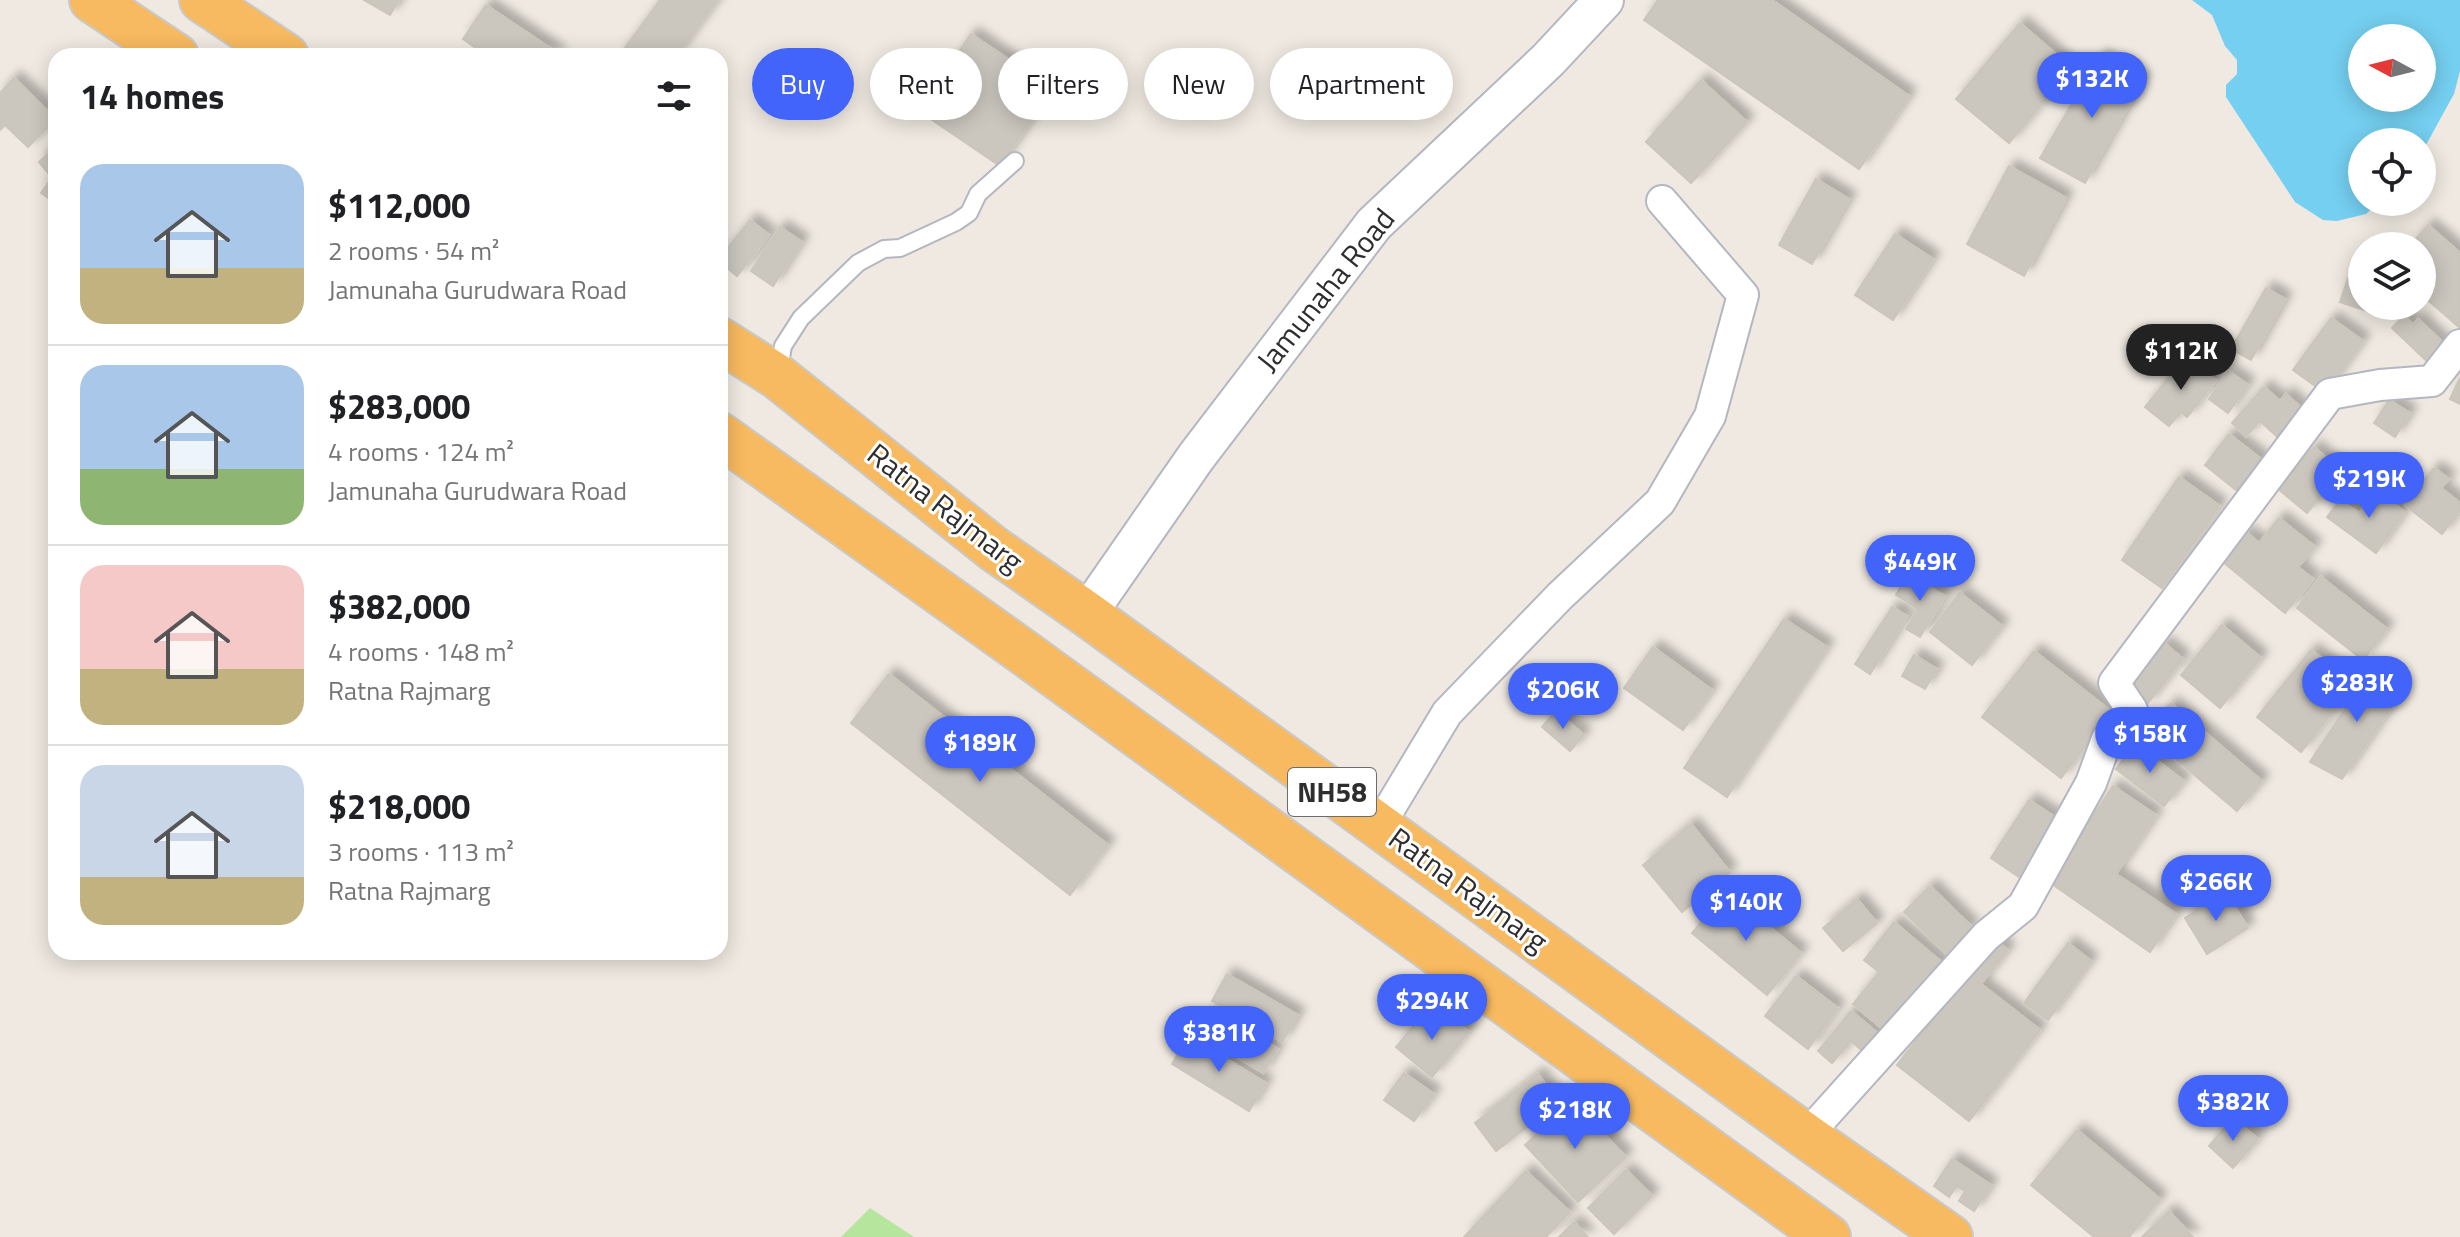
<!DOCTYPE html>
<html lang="en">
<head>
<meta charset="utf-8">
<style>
	:root { --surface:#fff; --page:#f2f2f2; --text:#202124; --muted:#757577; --line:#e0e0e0; --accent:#4264fb }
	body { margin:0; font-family:"Titillium Web",sans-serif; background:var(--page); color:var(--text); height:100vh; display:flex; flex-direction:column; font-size:30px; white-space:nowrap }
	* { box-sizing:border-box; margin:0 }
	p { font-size:26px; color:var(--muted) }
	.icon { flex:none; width:44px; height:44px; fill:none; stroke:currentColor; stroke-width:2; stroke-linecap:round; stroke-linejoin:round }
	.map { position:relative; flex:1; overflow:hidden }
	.side { position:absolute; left:48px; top:48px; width:680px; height:912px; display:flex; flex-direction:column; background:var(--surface); border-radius:24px; box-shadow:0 4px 20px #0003 }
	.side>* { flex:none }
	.guide { position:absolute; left:752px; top:48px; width:760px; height:72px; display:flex; gap:16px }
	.needle { width:52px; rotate:277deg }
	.buttons { position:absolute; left:2348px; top:24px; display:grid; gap:16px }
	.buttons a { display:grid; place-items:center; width:88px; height:88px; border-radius:50%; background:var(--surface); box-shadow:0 4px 20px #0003; font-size:40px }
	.price { position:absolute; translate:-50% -68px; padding:0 18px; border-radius:28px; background:var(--accent); color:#fff; font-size:26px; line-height:52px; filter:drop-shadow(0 2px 4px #0008) }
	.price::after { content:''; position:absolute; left:50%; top:48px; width:24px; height:18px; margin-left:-12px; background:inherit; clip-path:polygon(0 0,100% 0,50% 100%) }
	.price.selected { background:#222; color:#fff }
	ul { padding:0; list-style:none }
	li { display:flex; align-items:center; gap:24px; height:200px; padding:0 32px }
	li+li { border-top:2px solid var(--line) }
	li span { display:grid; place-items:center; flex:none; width:224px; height:160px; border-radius:24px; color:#555 }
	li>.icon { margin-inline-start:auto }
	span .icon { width:96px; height:96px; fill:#fffc; stroke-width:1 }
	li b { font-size:34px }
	h2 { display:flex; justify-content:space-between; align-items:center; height:96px; padding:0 32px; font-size:34px }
	.chip { padding:0 28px; border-radius:36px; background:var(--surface); box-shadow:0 4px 20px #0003; font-size:28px; line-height:72px }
	.chip.selected { background:var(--accent); color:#fff }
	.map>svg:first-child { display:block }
</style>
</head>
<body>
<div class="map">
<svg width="2460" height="1237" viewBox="0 0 2460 1237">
	<defs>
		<filter id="shadow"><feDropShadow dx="7" dy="-7" stdDeviation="4" flood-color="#0004"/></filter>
	</defs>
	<rect width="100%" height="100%" fill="#efe9e1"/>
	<path fill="#b6e59e" d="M870 1208 914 1237H841Z"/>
	<path fill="#75cff0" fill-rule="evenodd" d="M2192 0H2460V71L2454 94 2422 152V142H2362V202H2378L2366 214 2337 221 2323 220 2295 202 2226 97V85L2237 74V60L2225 46 2212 15ZM2362 38H2422V98H2362Z"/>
	<g fill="#cbc7bf" stroke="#cbc5ba" stroke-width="2" filter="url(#shadow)">
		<path d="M364 0H399L390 15Z"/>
		<path d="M660 0H717L676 56H619Z"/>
		<path d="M1658 0H1772L1909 96 1859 169 1644 20Z"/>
		<path d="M486 5 559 54 558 56H487L463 39Z"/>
		<path d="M2020 23 2072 68 2009 143 1956 99Z"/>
		<path d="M971 34 1052 89 1000 166 919 111Z"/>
		<path d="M2100 56 2143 80 2085 183 2040 158Z"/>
		<path d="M14 78 56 119 28 147 5 125 0 130V93Z"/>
		<path d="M1701 80 1747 122 1691 183 1646 142Z"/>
		<path d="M56 146V165L48 173 39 162Z"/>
		<path d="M2009 166 2066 198 2024 276 1967 244Z"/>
		<path d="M53 176 56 178V203L41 193Z"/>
		<path d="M1816 179 1849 199 1812 264 1779 245Z"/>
		<path d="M750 220 769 235 737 276 720 262V258Z"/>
		<path d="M2428 225 2460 253V328L2422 295V246H2410Z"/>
		<path d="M780 227 802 242 773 286 751 271Z"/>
		<path d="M1895 234 1933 259 1893 320 1855 295Z"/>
		<path d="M2352 266 2362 269V306H2388L2385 317 2340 302Z"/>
		<path d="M2266 288 2285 299 2251 360 2231 349Z"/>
		<path d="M2404 316 2413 325 2418 319 2450 349 2433 367 2392 328Z"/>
		<path d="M2331 318 2363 341 2325 393 2293 370Z"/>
		<path d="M2186 356 2216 381 2187 417 2181 412 2169 426 2145 407Z"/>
		<path d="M2228 371 2248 385 2228 413 2209 399Z"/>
		<path d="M2460 378V404L2450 399Z"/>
		<path d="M2264 387 2280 401 2286 394 2308 414 2283 442 2260 421 2246 436 2232 423Z"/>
		<path d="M2389 400 2410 413 2395 437 2374 423Z"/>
		<path d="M2229 434 2265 462 2241 494 2205 465Z"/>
		<path d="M2314 447 2352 480 2336 499 2325 491 2307 513 2278 489Z"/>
		<path d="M2434 468 2449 479 2441 488 2460 503V511L2442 534 2405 505Z"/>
		<path d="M2179 477 2220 506 2162 588 2122 560Z"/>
		<path d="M2376 491 2405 512 2376 553 2327 517 2340 500 2359 513Z"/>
		<path d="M2279 518 2315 547 2298 567 2313 579 2285 613 2222 561 2246 532 2259 543Z"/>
		<path d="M1908 574 1945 596 1920 637 1906 629 1918 609 1896 595Z"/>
		<path d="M2321 577 2387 629 2363 660 2297 608Z"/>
		<path d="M1960 593 2002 626 1972 665 1930 632Z"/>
		<path d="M1892 607 1907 616 1870 674 1855 664Z"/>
		<path d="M1784 619 1827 647 1727 797 1684 768Z"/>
		<path d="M2222 625 2261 658 2220 708 2181 675Z"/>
		<path d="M2164 643 2183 659 2147 704 2127 688Z"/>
		<path d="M1653 647 1712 690 1683 730 1624 688Z"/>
		<path d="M2311 650 2356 683 2301 752 2257 717Z"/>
		<path d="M2034 651 2112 712 2061 778 1982 717Z"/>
		<path d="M1914 655 1937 669 1925 689 1902 676Z"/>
		<path d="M2372 668 2404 689 2342 779 2310 762Z"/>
		<path d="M889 674 1108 845 1070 895 851 723Z"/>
		<path d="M2171 703 2262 781 2237 811 2146 734Z"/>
		<path d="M1556 711 1584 735 1570 751 1542 727Z"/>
		<path d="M2135 744 2184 781 2164 806 2116 769Z"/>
		<path d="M2113 786 2156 815 2116 874 2176 914 2150 952 2049 882Z"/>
		<path d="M2029 800 2061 821 2022 879 1991 858Z"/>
		<path d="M1691 824 1730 872 1682 912 1643 865Z"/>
		<path d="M1930 886 1972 927 1946 953 1904 912Z"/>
		<path d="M1726 891 1801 953 1767 995 1692 933Z"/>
		<path d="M2226 892 2248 928 2207 954 2185 918Z"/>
		<path d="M1857 899 1877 923 1843 951 1823 928Z"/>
		<path d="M1894 922 1946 966 1890 1035 1853 1004 1879 972 1864 960Z"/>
		<path d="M1995 940 2008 950 1981 984 2040 1030 1969 1121 1897 1065Z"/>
		<path d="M2068 943 2091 961 2048 1020 2024 1003Z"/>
		<path d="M1227 974 1298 1015 1282 1042 1212 1001Z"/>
		<path d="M1796 976 1838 1008 1808 1049 1765 1016Z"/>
		<path d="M1213 1009 1278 1049 1263 1073 1198 1033Z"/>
		<path d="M1851 1011 1881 1036 1866 1054 1851 1041 1832 1063 1818 1051Z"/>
		<path d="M1425 1012 1440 1024 1448 1015 1469 1032 1432 1077 1396 1047Z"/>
		<path d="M1189 1036 1266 1083 1249 1111 1172 1064Z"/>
		<path d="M1404 1073 1434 1094 1414 1121 1384 1100Z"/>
		<path d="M1538 1074 1559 1102 1496 1151 1475 1123Z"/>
		<path d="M1572 1101 1626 1157 1578 1202 1525 1145Z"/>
		<path d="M2233 1118 2258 1139 2233 1168 2209 1146Z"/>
		<path d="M2077 1130 2160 1199 2129 1237H2094L2031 1185Z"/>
		<path d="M1952 1159 1991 1185 1974 1211 1959 1201 1965 1191 1957 1186 1949 1197 1934 1186Z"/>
		<path d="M1626 1170 1652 1196 1614 1234 1588 1208Z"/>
		<path d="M1526 1171 1570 1212 1546 1237H1464Z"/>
		<path d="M2169 1211 2193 1237H2142Z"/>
		<path d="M1574 1222 1588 1237H1559Z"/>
	</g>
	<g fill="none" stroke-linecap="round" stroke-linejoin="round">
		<defs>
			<path id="service" d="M778 375 783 346 801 318 858 263 884 249 900 248 956 222 969 213 978 194 1015 161"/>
			<g id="minor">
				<path d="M1379 826 1447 713 1560 596 1660 502 1710 416 1743 295 1662 201"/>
				<path d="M1806 1136 1986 936 2023 906 2091 783 2107 739 2132 710 2114 683 2330 394 2380 385 2432 381 2460 345"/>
			</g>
			<path id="tertiary" d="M1087 614 1196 457 1374 224 1548 60 1604 0"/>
			<g id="trunk">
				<path d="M92 0 176 56"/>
				<path d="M202 0 286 56"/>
				<path d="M720 340 778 377 994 549 1087 614 1806 1136 1950 1237"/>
				<path d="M720 435 1026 654 1828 1237"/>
			</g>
		</defs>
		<use href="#service" stroke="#b4b7c1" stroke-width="20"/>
		<use href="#minor" stroke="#b4b7c1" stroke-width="34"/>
		<use href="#tertiary" stroke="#b4b7c1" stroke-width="42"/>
		<use href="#trunk" stroke="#c9c9c9" stroke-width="48"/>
		<use href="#service" stroke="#fff" stroke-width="16"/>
		<use href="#minor" stroke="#fff" stroke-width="30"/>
		<use href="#tertiary" stroke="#fff" stroke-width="38"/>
		<use href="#trunk" stroke="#f8ba60" stroke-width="44"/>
	</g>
	<g text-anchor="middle" stroke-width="6" stroke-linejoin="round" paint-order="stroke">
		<rect fill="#fff" stroke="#6d6d6d" stroke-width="2" x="1288" y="768" width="88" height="48" rx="6"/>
		<g font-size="28" font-weight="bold" fill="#2e2e2e">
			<text x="1332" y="802">NH58</text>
		</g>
		<g font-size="30" fill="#2e2e2e" stroke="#fff">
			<text transform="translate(1326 290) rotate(-51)" y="10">Jamunaha Road</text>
			<text transform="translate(945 508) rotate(38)" y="10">Ratna Rajmarg</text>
			<text transform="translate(1468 890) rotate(36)" y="10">Ratna Rajmarg</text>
		</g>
	</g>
</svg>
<div class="buttons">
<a><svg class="needle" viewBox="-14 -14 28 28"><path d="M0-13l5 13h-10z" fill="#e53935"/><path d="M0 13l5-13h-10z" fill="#757577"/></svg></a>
<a><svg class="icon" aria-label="locate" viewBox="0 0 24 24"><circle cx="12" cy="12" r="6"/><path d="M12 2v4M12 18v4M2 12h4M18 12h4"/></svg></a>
<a><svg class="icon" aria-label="layers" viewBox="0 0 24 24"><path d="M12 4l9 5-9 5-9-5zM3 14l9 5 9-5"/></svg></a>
</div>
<b class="price" style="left:2092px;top:120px">$132K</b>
<b class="price selected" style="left:2181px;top:392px">$112K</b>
<b class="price" style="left:2369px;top:520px">$219K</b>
<b class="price" style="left:1920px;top:603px">$449K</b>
<b class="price" style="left:2357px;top:724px">$283K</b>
<b class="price" style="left:1563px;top:731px">$206K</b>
<b class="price" style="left:2150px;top:775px">$158K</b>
<b class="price" style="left:980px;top:784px">$189K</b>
<b class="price" style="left:2216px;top:923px">$266K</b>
<b class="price" style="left:1746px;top:943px">$140K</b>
<b class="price" style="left:1432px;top:1042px">$294K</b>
<b class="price" style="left:1219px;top:1074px">$381K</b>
<b class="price" style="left:2233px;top:1143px">$382K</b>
<b class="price" style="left:1575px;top:1151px">$218K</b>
<div class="guide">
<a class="chip selected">Buy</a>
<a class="chip">Rent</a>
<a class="chip">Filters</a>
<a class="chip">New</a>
<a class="chip">Apartment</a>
</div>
<section class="side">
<h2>14 homes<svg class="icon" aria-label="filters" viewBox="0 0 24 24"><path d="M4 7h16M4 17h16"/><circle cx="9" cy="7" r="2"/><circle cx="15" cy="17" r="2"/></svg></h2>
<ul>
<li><span style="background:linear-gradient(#a9c7e8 65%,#c2b280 0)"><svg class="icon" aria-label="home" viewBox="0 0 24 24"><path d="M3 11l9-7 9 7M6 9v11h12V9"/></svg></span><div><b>$112,000</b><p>2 rooms · 54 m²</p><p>Jamunaha Gurudwara Road</p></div></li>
<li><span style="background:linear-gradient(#a9c7e8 65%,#8fb573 0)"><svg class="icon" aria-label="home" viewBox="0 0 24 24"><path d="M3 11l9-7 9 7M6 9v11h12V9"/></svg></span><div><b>$283,000</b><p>4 rooms · 124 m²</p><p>Jamunaha Gurudwara Road</p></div></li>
<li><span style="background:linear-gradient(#f6c9c9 65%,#c2b280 0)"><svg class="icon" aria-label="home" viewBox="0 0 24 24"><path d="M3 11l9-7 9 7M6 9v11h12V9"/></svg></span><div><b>$382,000</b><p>4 rooms · 148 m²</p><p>Ratna Rajmarg</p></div></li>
<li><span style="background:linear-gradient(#c9d6e8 70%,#c2b280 0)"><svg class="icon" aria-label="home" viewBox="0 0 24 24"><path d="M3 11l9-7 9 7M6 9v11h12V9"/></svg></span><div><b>$218,000</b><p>3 rooms · 113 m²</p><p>Ratna Rajmarg</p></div></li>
</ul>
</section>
</div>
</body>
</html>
